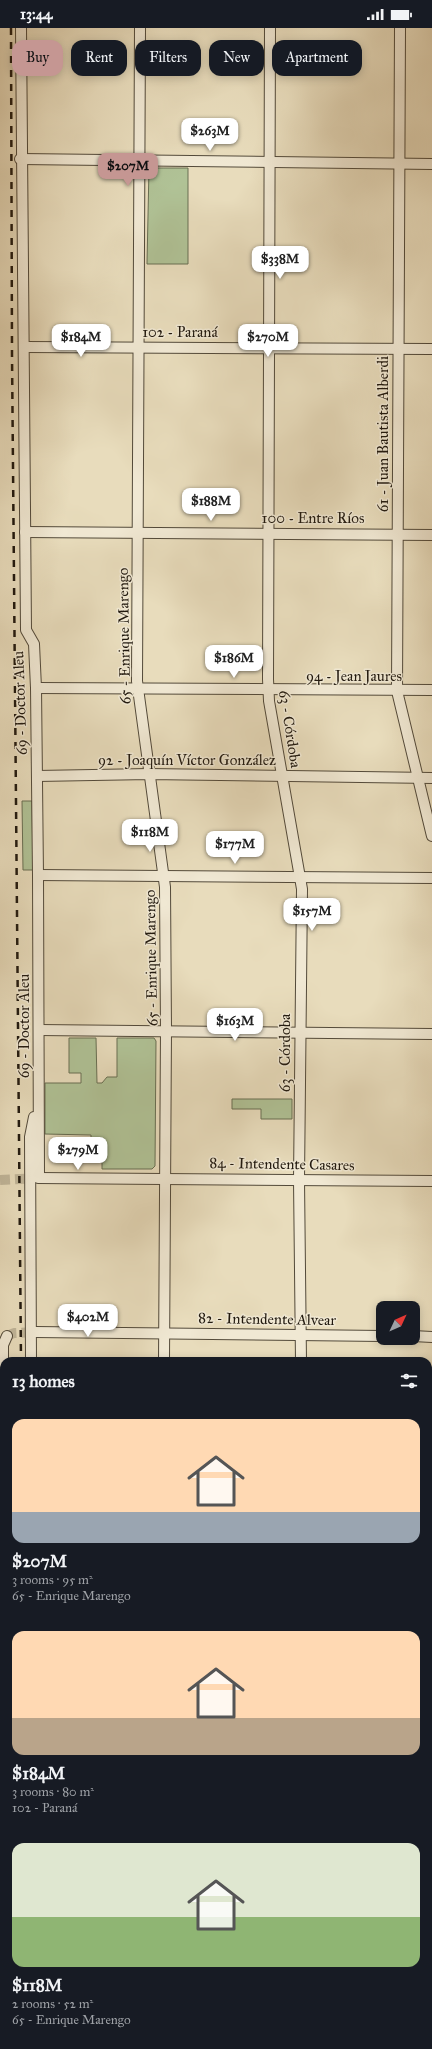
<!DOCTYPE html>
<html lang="en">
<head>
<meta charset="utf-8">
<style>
	:root { --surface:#171b24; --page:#242831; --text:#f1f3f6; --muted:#9ea1a6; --accent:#c59692 }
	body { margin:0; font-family:"IM FELL Great Primer",serif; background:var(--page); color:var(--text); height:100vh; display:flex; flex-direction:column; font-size:15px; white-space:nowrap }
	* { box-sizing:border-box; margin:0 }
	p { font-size:13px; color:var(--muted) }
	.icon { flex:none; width:22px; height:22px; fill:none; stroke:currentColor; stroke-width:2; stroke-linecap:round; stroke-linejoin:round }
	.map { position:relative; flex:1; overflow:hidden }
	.details { position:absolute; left:0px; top:1329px; width:432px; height:692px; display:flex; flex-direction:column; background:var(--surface); border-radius:12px 12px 0 0; box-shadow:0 2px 10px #0003 }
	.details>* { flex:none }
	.hud { position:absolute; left:12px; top:12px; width:408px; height:36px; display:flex; gap:8px }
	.needle { width:26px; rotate:46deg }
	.controls { position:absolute; left:376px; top:1273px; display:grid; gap:8px }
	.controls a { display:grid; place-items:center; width:44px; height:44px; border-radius:8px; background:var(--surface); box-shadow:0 2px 10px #0003; font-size:20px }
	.price { position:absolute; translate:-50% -34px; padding:0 9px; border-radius:8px; background:#fff; color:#222; font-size:13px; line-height:26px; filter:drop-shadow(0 1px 2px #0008) }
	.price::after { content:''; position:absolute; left:50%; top:24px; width:12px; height:9px; margin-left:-6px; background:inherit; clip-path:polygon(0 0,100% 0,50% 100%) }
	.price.active { background:var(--accent); color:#111 }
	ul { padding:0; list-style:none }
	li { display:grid; align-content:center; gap:8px; height:212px; padding:0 12px }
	li span { display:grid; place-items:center; height:124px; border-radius:12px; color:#555 }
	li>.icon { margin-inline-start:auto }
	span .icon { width:72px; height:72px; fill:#fffc; stroke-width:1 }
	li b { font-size:17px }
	h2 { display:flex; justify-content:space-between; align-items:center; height:48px; padding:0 12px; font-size:17px }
	.tag { padding:0 14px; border-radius:12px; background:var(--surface); box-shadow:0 2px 10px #0003; font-size:14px; line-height:36px }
	.tag.active { background:var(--accent); color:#111 }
	.status { display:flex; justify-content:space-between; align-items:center; height:28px; padding:0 20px; background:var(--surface); direction:ltr }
	.status svg { height:11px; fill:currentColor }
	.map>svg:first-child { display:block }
</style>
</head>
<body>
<div class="status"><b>13:44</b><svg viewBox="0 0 49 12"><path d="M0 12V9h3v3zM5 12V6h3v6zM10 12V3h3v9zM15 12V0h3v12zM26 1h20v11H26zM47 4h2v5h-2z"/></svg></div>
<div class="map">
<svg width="432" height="2021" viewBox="0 0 432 2021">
	<rect width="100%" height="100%" fill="#e8dcbc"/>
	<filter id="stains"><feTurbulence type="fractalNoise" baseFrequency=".005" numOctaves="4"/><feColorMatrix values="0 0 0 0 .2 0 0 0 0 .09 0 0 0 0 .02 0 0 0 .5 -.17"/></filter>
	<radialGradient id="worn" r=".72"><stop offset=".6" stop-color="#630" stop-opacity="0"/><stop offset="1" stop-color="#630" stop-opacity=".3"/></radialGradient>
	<g fill="#b0c296" stroke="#686e52">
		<path d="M149 140H188V236H147Z"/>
		<path d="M22 773H32L33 842H23Z"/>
		<path d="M69 1010H96L97 1055H102L107 1049H117V1010H154L156 1013 155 1138 152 1141H102V1117H91V1107L45 1106V1055H81V1045H69Z"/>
		<path d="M232 1071H292V1091H261V1081H232Z"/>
		<path d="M4 1730V1815L0 1833V1748Z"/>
		<path d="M428 1848H432V2021H0V1883L4 1869V2017H428Z"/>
	</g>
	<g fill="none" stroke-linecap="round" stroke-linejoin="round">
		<path stroke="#6b7877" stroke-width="2.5" d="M124 2021 127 2017"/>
		<g stroke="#c0b599" stroke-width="10" stroke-dasharray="10 5" stroke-linecap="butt">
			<path d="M0 1152 38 1150"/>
			<path d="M7 1308 14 1305 35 1304"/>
		</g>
		<defs>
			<g id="minor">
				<path d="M21 0 26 602 34 616 36 660 38 847 39 1145"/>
				<path d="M140 0 137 653 165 859 166 1002 164 1333"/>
				<path d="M270 0 268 651 269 673 302 861 299 1152 301 1333"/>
				<path d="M400 0 397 663 432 808"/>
				<path d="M20 131 432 136"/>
				<path d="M25 319 432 321"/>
				<path d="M25 504 432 507"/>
				<path d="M36 660 432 662"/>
				<path d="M37 748 149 746 432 750"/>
				<path d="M38 847 432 850"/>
				<path d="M39 1002 432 1006"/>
				<path d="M38 1150 432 1153"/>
				<path d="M35 1304 383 1308"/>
				<path d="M413 1308 432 1309"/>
				<path d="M31 1333 30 1109 34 1089"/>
				<path d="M0 1418 3 1399V1317L7 1308"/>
				<path d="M428 1521 432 1522"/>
				<path d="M0 1863 4 1846"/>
			</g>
			<g id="major">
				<path d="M0 1673 4 1672"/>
				<path d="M428 1680H432"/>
			</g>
		</defs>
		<use href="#minor" stroke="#534a3a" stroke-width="12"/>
		<use href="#major" stroke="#21190f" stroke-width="14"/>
		<use href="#minor" stroke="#f0e8d3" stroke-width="10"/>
		<use href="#major" stroke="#e4be7e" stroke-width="13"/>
		<g stroke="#21190f" stroke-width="2.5" stroke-dasharray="7 7" stroke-linecap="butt">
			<path d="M11 0 12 327 21 1333"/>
			<path d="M0 1714 4 1692"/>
			<path d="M0 1737 4 1718"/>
		</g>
	</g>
	<g text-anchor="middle" stroke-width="3" stroke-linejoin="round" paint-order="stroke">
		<g font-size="15" fill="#21190f" stroke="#f0e8d3">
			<text x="180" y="309">102 - Paraná</text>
			<text transform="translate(383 406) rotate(-90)" y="5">61 - Juan Bautista Alberdi</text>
			<text x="313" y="495">100 - Entre Ríos</text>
			<text transform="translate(124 608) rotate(-91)" y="5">65 - Enrique Marengo</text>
			<text x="354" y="653">94 - Jean Jaures</text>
			<text transform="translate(20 675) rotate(-92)" y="5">69 - Doctor Aleu</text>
			<text transform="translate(290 701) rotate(81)" y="5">63 - Córdoba</text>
			<text x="187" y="737">92 - Joaquín Víctor González</text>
			<text transform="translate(151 930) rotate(-91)" y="5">65 - Enrique Marengo</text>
			<text transform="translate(24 998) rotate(-90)" y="5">69 - Doctor Aleu</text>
			<text transform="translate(285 1025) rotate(-90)" y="5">63 - Córdoba</text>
			<text transform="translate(282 1136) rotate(1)" y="5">84 - Intendente Casares</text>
			<text transform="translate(267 1291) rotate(1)" y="5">82 - Intendente Alvear</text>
		</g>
	</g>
	<rect width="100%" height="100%" filter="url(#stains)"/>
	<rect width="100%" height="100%" fill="url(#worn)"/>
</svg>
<div class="controls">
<a><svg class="needle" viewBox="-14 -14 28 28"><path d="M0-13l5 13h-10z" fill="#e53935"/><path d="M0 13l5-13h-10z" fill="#9ea1a6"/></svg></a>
</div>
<b class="price" style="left:210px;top:124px">$263M</b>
<b class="price active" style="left:128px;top:159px">$207M</b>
<b class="price" style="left:280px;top:252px">$338M</b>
<b class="price" style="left:81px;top:330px">$184M</b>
<b class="price" style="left:268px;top:330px">$270M</b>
<b class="price" style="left:211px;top:494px">$188M</b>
<b class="price" style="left:234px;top:651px">$186M</b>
<b class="price" style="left:150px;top:825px">$118M</b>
<b class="price" style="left:235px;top:837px">$177M</b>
<b class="price" style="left:312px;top:904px">$157M</b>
<b class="price" style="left:235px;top:1014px">$163M</b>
<b class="price" style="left:78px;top:1143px">$279M</b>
<b class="price" style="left:88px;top:1310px">$402M</b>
<div class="hud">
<a class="tag active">Buy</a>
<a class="tag">Rent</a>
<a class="tag">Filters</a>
<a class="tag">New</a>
<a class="tag">Apartment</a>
</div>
<section class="details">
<h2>13 homes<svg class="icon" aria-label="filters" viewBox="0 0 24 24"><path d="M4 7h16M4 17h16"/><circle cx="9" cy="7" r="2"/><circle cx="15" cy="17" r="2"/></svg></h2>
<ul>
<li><span style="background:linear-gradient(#ffd9b3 75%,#9aa5b1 0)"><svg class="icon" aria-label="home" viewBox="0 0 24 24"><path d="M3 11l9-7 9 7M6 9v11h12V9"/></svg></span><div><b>$207M</b><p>3 rooms · 95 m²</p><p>65 - Enrique Marengo</p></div></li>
<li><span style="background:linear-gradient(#ffd9b3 70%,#b9a48a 0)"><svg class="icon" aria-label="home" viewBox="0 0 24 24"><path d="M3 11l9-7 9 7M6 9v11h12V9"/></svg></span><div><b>$184M</b><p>3 rooms · 80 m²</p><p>102 - Paraná</p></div></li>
<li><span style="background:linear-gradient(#dfe7d0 60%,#8fb573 0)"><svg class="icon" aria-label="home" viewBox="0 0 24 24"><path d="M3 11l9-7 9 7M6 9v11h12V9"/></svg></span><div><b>$118M</b><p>2 rooms · 52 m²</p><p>65 - Enrique Marengo</p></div></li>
</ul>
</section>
</div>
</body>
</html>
